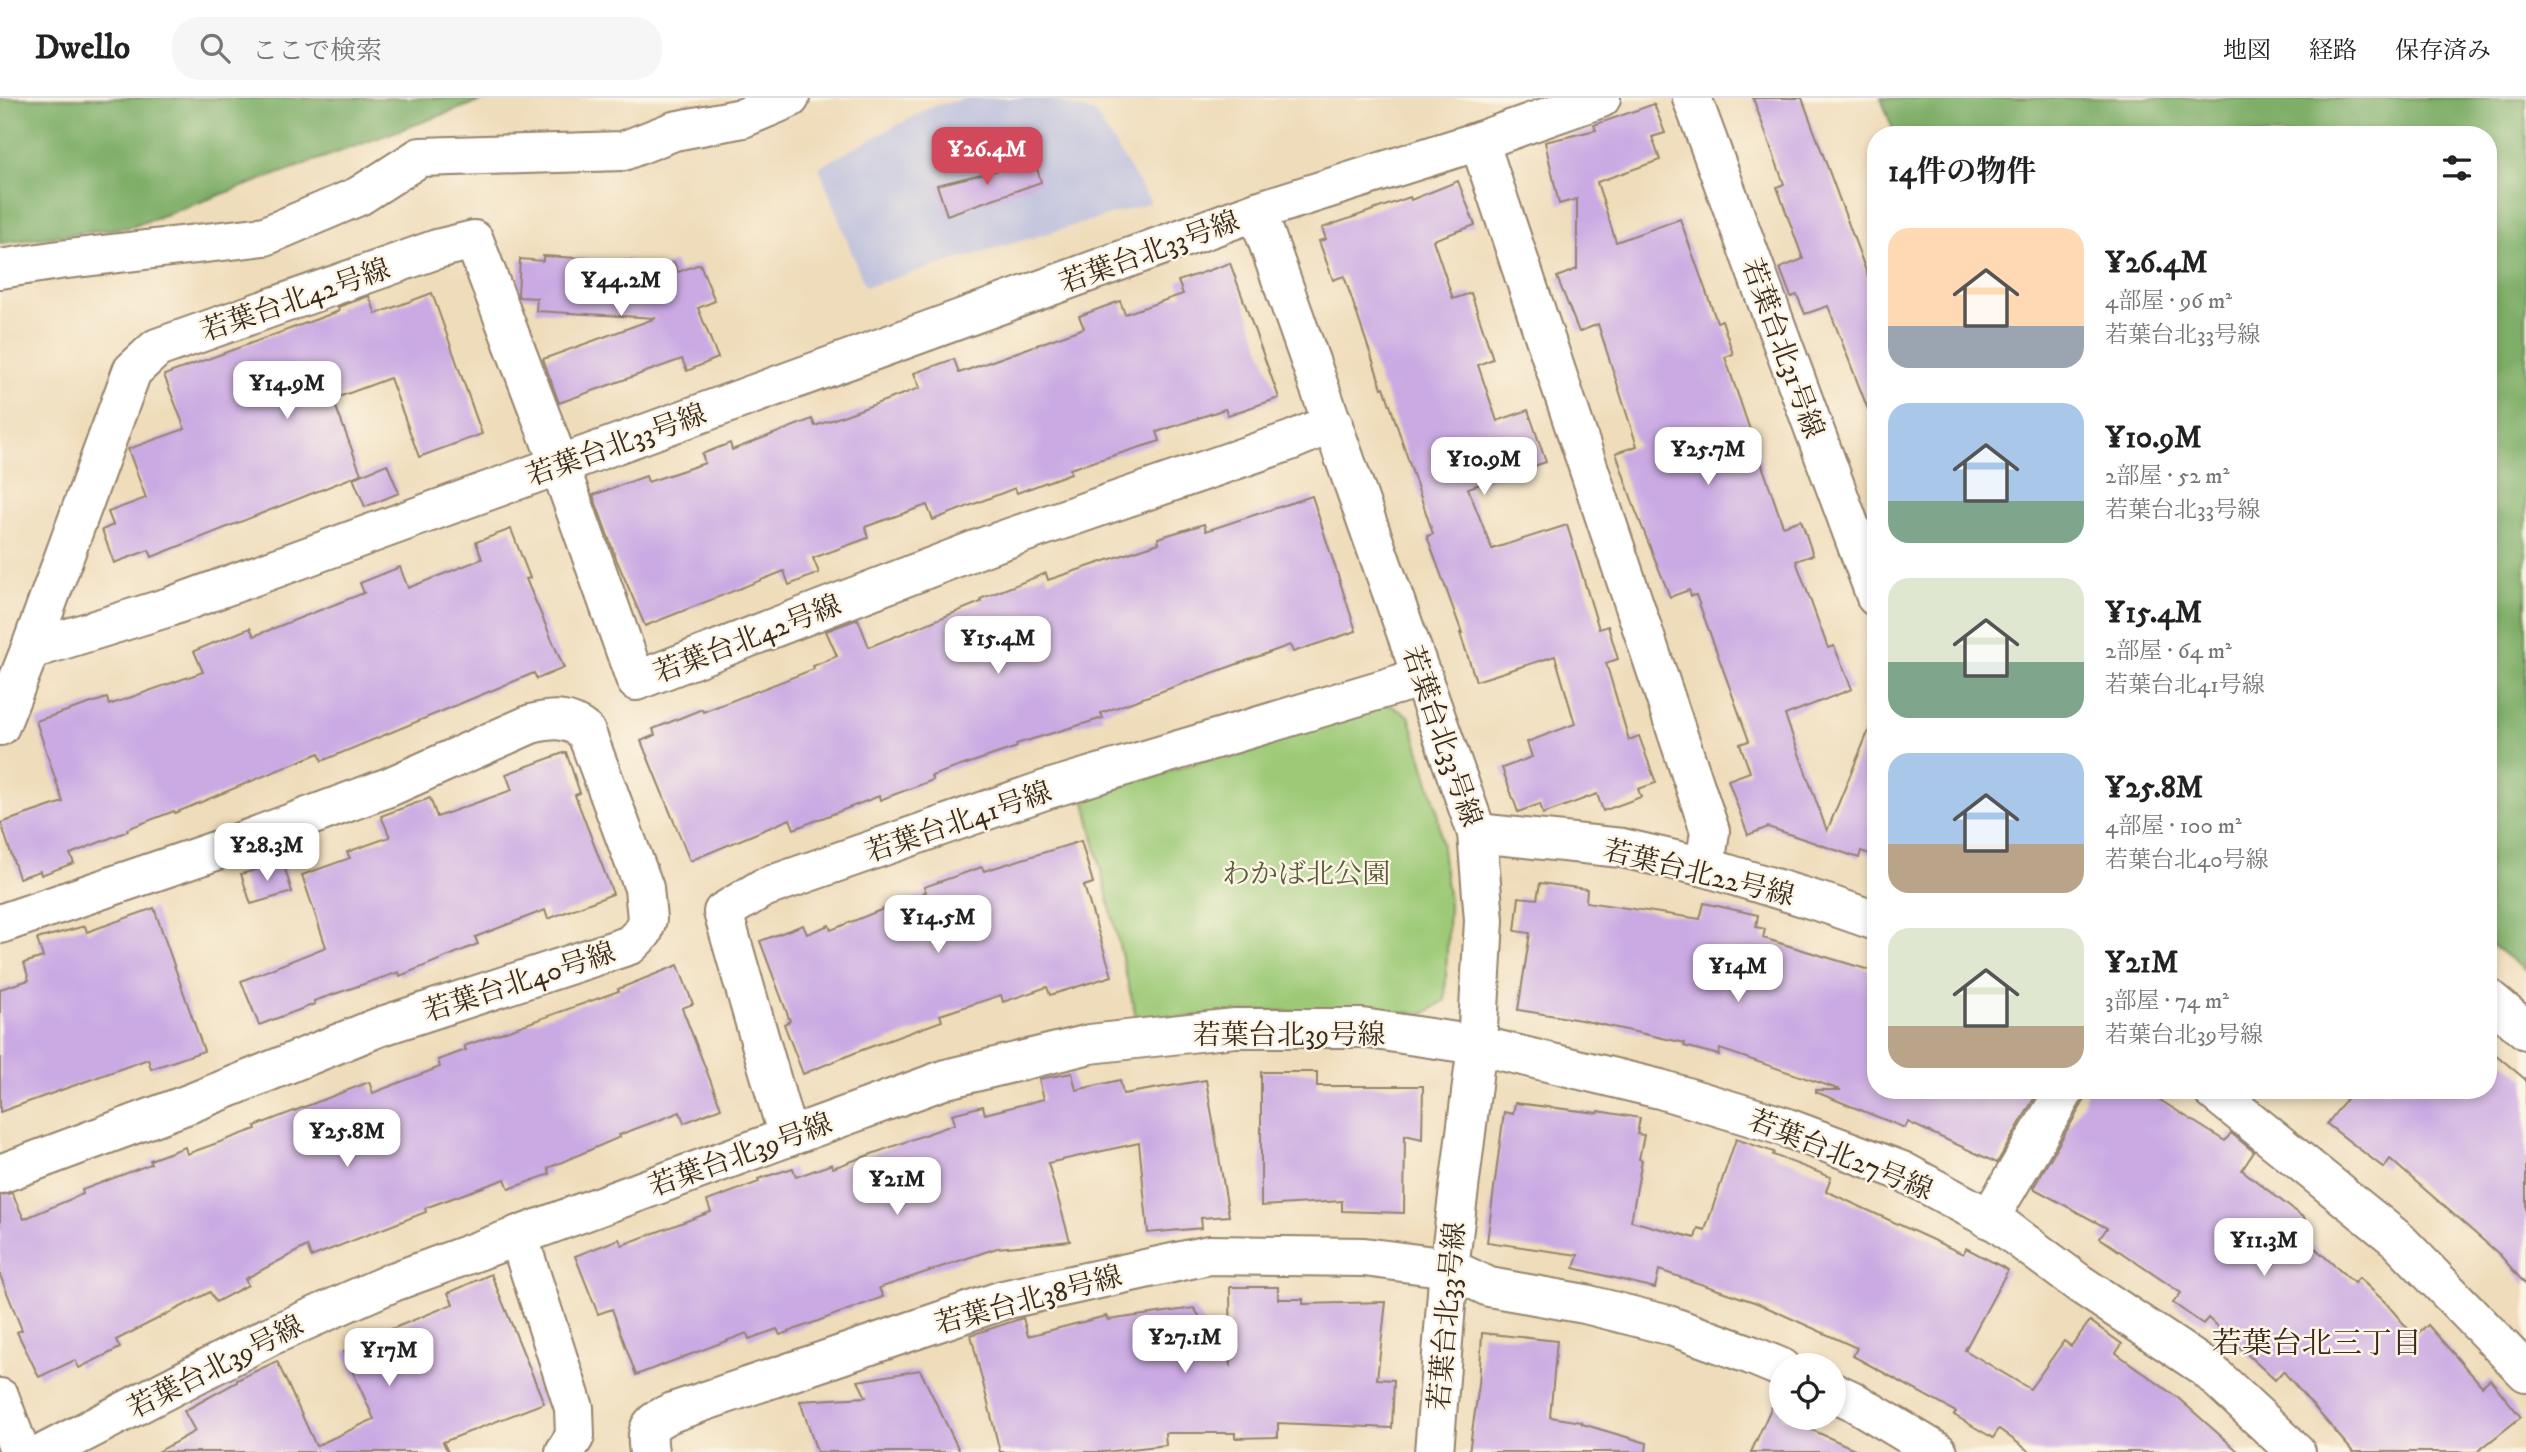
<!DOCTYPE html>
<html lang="ja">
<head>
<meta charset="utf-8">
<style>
	:root { --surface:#fff; --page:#f6f6f6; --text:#222; --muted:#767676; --line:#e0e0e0; --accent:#d1495b }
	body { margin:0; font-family:"IM FELL DW Pica","Noto Serif JP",serif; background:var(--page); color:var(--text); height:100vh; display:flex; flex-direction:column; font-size:26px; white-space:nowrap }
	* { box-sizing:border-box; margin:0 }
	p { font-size:23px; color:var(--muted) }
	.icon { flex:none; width:38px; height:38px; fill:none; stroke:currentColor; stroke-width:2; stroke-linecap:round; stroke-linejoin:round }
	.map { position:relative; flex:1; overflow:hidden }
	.side { position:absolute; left:1867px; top:28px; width:630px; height:973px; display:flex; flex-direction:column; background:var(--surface); border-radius:28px; box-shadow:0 4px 10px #0003 }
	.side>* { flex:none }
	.controls { position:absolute; left:1769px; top:1255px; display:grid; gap:14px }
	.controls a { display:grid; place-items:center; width:77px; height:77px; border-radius:50%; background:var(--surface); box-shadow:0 4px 10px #0003; font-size:35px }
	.price { position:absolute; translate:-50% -60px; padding:0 16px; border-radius:14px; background:#fff; color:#222; font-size:23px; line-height:46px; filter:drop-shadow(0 2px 4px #0008) }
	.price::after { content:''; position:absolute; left:50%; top:42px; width:21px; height:16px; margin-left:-10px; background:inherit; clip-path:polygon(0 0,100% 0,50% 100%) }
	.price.on { background:var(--accent); color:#fff }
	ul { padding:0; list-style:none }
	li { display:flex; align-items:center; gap:21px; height:175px; padding:0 21px }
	li span { display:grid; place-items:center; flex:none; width:196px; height:140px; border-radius:21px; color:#555 }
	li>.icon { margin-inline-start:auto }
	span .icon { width:84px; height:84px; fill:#fffc; stroke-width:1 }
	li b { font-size:30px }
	h2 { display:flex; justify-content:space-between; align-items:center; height:84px; padding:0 21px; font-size:30px }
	header { display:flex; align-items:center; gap:42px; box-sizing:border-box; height:98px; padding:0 35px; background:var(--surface); border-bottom:2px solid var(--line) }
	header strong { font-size:33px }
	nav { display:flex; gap:38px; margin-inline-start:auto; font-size:24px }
	.search { width:490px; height:63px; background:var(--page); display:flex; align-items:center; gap:18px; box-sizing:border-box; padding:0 24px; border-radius:28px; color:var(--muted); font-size:26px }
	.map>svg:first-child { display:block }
</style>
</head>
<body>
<header>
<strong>Dwello</strong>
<div class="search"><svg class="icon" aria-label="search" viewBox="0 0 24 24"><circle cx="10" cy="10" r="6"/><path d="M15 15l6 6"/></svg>ここで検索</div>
<nav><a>地図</a><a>経路</a><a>保存済み</a></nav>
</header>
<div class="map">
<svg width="2526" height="1354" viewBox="0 0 2526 1354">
	<rect width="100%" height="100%" fill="#fcf5e5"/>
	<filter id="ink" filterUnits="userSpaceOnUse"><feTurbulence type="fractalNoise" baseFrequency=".0143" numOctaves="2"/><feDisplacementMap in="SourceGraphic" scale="14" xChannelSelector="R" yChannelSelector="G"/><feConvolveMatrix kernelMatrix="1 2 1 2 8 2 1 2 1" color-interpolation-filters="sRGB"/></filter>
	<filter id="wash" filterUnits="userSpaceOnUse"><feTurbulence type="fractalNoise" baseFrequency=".00686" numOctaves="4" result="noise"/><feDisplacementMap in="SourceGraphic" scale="28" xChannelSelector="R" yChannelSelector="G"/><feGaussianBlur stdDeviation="1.57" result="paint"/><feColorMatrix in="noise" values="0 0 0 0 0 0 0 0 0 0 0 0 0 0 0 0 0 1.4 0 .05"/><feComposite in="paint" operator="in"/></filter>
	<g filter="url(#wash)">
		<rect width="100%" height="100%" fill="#efdcba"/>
		<path fill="#c0c2dd" d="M969 0H1046L1095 15 1151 105 865 189 819 69 933 8Z"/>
		<path fill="#9eca78" stroke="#6c7a4b" stroke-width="2" d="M1388 606 1409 618 1437 711 1449 806 1445 902 1426 915 1265 913 1137 923 1084 699Z"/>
		<g fill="#7eae68" stroke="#5c6c43" stroke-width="2">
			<path d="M0 0H489L131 129 0 145Z"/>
			<path d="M1881 0H2526V873L2488 844V37H1895Z"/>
		</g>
		<g id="blocks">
			<g fill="#cbaae3">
				<path d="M1753 0H1802L1876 200V326L1874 327 1828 208 1805 216 1797 197 1791 199 1780 170 1803 161 1777 89 1784 86Z"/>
				<path d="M1654 6 1665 35 1652 39 1660 62 1597 84 1616 144 1680 121 1717 224 1722 222 1733 256 1725 259 1783 428 1801 422 1813 457 1796 463 1828 550 1834 548 1852 591 1785 617 1827 733 1876 615V758L1861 753 1859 760 1768 729 1748 737 1728 682 1750 674 1740 646 1749 643 1696 497 1691 498 1689 492 1670 499 1635 411 1616 355 1637 348 1598 226 1579 234 1557 179 1577 171V101L1559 106 1545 44 1596 32 1594 27Z"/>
				<path d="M1035 63 1041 84 947 117 937 87Z"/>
				<path d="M1458 83 1475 127 1433 142 1453 201 1471 195 1493 261 1478 267 1497 323 1528 312 1546 364 1468 390 1492 451 1567 427 1599 531 1608 528 1618 561 1606 565 1629 642 1639 638 1656 685 1638 691 1641 699 1603 713 1597 696 1543 716 1540 706 1518 714 1502 670 1532 659 1527 644 1575 626 1555 558 1476 583 1460 535H1462L1427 438 1433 436 1384 289 1382 290 1344 178 1333 182 1319 143 1326 141 1322 130 1410 99 1411 102Z"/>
				<path d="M543 158 632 163 631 181 674 164 678 174 700 166 715 203 698 210 718 260 687 273 682 261 559 305 543 261 656 220 536 213 537 200 519 199 518 196 520 161 543 163Z"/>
				<path d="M1230 165 1279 300 1228 317 1225 311 1157 334 1160 343 1070 371 1071 375 1017 395 1015 390 933 422 927 407 865 429 868 440 813 460 819 475 789 487 784 473 645 528 617 463 593 397 646 378 648 384 705 365 702 356 730 345 732 352 812 321 815 328 920 290 914 275 954 261 959 275 1084 230 1079 218 1120 203 1125 216 1183 196 1178 183Z"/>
				<path d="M432 195 482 336 419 359 390 280 333 301 361 376 152 459 149 452 114 465 102 432 113 427 108 414 146 400 128 351 185 331 164 277 339 213 338 209 369 198 376 216Z"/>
				<path d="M387 366 399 395 365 409 353 380Z"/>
				<path d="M1312 398 1356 533 1293 554 1290 547 1101 615 1103 620 1016 646 1017 649 931 678 933 682 880 702 879 698 794 731 790 721 690 763 641 643 655 637 653 631 702 611 703 614 814 571 813 568 837 558 826 533 858 521 869 549 981 504 980 501 1046 475 1048 482 1159 445 1158 440 1204 426 1206 433Z"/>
				<path d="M511 431 530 480 526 481 564 570 537 581 534 575 322 663 319 655 175 715 174 713 127 731 128 733 70 756 74 765 41 777 40 773 19 780 1 725 63 704 36 623 107 600 109 607 203 574 194 553 250 530 254 538 364 495 360 485 400 469 408 490 482 461 476 444Z"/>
				<path d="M566 654 580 695 575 697 613 796 548 821 545 812 475 839 478 846 400 878 399 874 314 903 315 906 259 927 241 883 326 849 302 777 350 760 347 754 390 739 381 718 430 700 437 719 512 692 506 676Z"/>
				<path d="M1081 743 1093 785 1084 788 1112 878 1050 897 1047 889 1003 904 1001 897 940 917 942 923 862 952 803 976 784 926 790 923 760 843 803 827 807 836 829 827 831 832 926 794 924 789 982 769 984 773Z"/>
				<path d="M283 764 292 794 251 806 241 776Z"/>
				<path d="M1540 785 1587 791 1586 804 1700 821 1704 805 1758 817 1756 829 1765 831 1763 840 1876 874V992H2039L1997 1065 1908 1024 1905 1030 1816 994V992H1841L1720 951 1719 957 1684 948 1685 945 1581 922 1518 912 1530 835 1515 833 1519 799 1537 801Z"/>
				<path d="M154 810 204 953 151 971 148 961 0 1014V891L29 882 24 865 43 859 37 841 85 828 87 834Z"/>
				<path d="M678 867 693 906 682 910 721 1010 684 1025 680 1014 619 1037 620 1039 548 1070 550 1076 509 1091 505 1081 425 1110 426 1114 311 1159 307 1148 245 1181 248 1187 216 1204 210 1194 116 1242 120 1250 79 1270 75 1262 39 1279 17 1234 22 1232 0 1177V1097L12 1095 24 1121 83 1096 82 1092 151 1066 150 1062 185 1049 187 1056 256 1031 255 1028 369 984 373 995 440 969 438 962 466 952 464 948 619 893 618 891Z"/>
				<path d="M2488 950 2526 982V1187L2500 1157 2390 1061 2384 1070 2327 1026 2353 992H2488Z"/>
				<path d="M1261 974H1317V988H1423L1422 1041 1405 1037 1404 1115 1342 1113V1103L1261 1108Z"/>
				<path d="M1072 975 1076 992 1120 982 1123 996 1206 982 1229 1118 1201 1120 1202 1130 1148 1135 1139 1045 1048 1065 1070 1143 997 1150 879 1190 883 1199 780 1237 777 1231 749 1241 747 1235 636 1277 612 1211 598 1216 575 1158 619 1141 622 1147 711 1114 707 1103 759 1084 758 1081 793 1070 796 1079 832 1066 833 1070 955 1026 952 1016 983 1008 985 1016 1044 1001 1039 981Z"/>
				<path d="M2087 992H2144L2225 1043 2231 1035 2254 1054 2242 1072 2305 1121 2296 1133 2354 1185 2359 1180 2386 1205 2415 1239 2428 1227 2482 1288 2490 1281 2521 1319 2477 1354H2353L2283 1273 2275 1282 2208 1220 2203 1226 2173 1205 2181 1195 2100 1140 2107 1130 2033 1090 2084 1003Z"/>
				<path d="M1515 1005 1598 1015V1013L1640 1020 1637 1036 1644 1037 1639 1061 1642 1062 1631 1123 1695 1140 1698 1130 1705 1132 1736 1041 1774 1054 1773 1057 1831 1079 1826 1093 1963 1156 1966 1150 2008 1172 1965 1252 2030 1291 2064 1243 2071 1248 2090 1223 2122 1246 2116 1255 2178 1300 2239 1354H2030L1999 1331 1993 1340 1954 1317 1956 1314 1853 1258 1857 1250 1757 1205 1659 1172 1655 1190 1574 1170 1578 1157 1487 1144 1504 1014 1513 1016Z"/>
				<path d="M491 1176 544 1305 443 1344 448 1354H158L195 1333 184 1313 237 1284V1282L277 1263 316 1348 374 1321 344 1254 368 1243 367 1241 453 1206 448 1195Z"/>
				<path d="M1230 1189H1278V1201H1303V1206L1386 1204 1377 1281 1394 1282 1392 1330 1278 1325V1339L1235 1340V1335H1165L1166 1347 1105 1354H1000L971 1237 1023 1220 1028 1238 1106 1218 1108 1222 1194 1210 1231 1267Z"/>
				<path d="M1482 1235 1557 1243 1550 1319 1582 1324V1326L1647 1345 1646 1354H1469L1479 1287Z"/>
				<path d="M920 1272 960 1354H817L800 1303 866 1299 858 1283Z"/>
				<path d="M1773 1306 1782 1310V1320H1804L1816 1324 1812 1332 1861 1354H1751Z"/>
			</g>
		</g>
	</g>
	<g filter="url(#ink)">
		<use href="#blocks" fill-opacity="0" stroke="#95836c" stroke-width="2"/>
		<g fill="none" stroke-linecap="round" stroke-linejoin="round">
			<defs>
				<g id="minor">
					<path d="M1692 0 1876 499"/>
					<path d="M1479 43 1710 733 1705 769"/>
					<path d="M1257 113 1479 43 1601 0"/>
					<path d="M0 171 59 162 265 138 359 98 420 59 623 53 674 33 743 20 790 0"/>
					<path d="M30 552 132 273 157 250 437 151 474 142 559 366 636 583 986 448 1290 343 1333 325"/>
					<path d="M0 628 30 552 169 509 1257 113 1477 735 1484 822 1477 947 1449 1170 1434 1354"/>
					<path d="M1477 735 1622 750 1705 769 1830 807 1876 823"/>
					<path d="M0 826 224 750 389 689 531 626C553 621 568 619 586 634L644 790 647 821 643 834 630 847 379 929 191 1005 0 1076"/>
					<path d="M2488 900 2526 932"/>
					<path d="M2212 992 2398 1142 2526 1274"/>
					<path d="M788 1039 723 814 763 790 1045 692 1423 579"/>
					<path d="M1989 1121 2065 992"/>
					<path d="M518 1137 574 1310 575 1338 565 1354"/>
					<path d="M1834 1294 1851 1302 1938 1354"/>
					<path d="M0 1300 20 1354"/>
					<path d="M46 1354 268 1239 393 1184 946 981 1090 946 1235 930H1362L1477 947 1660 991 1782 1028 1902 1073 1998 1125 2080 1186 2206 1270 2296 1354"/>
					<path d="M649 1354C645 1329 650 1324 673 1314L1003 1202 1209 1157 1364 1159 1449 1170 1489 1189 1585 1206 1668 1227 1751 1257 1782 1270"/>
				</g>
			</defs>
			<use href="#minor" stroke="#95836c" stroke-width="42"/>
			<use href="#minor" stroke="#fff" stroke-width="38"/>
		</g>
	</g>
	<g text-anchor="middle" stroke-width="5" stroke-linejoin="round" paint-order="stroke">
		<g font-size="28" fill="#3b2a1e" stroke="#fcf5e5">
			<text transform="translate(1149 153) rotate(-20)" y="10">若葉台北33号線</text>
			<text transform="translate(295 201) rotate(-19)" y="10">若葉台北42号線</text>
			<text transform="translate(1784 250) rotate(70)" y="10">若葉台北31号線</text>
			<text transform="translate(616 346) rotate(-20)" y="10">若葉台北33号線</text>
			<text transform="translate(747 540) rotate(-21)" y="10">若葉台北42号線</text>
			<text transform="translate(1443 638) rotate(71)" y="10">若葉台北33号線</text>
			<text transform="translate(958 723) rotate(-19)" y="10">若葉台北41号線</text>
			<text transform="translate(1699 774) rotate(14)" y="10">若葉台北22号線</text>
			<text transform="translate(519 883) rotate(-18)" y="10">若葉台北40号線</text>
			<text x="1289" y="946">若葉台北39号線</text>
			<text transform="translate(740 1056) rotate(-20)" y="10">若葉台北39号線</text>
			<text transform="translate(1841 1056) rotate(22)" y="10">若葉台北27号線</text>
			<text transform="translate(1028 1201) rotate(-15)" y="10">若葉台北38号線</text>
			<text transform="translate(1446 1218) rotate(-85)" y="10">若葉台北33号線</text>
			<text transform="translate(215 1268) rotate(-27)" y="10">若葉台北39号線</text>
		</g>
		<g font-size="28" fill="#595a39" stroke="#fcf5e5">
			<text x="1306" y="785">わかば北公園</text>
		</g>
		<g font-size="30" fill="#3b2a1e" stroke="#fcf5e5">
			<text x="2317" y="1255">若葉台北三丁目</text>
		</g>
	</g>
</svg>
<div class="controls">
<a><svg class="icon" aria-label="locate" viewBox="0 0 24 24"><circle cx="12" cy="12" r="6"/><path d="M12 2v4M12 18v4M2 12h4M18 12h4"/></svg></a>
</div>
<b class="price on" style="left:987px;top:89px">¥26.4M</b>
<b class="price" style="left:621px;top:220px">¥44.2M</b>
<b class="price" style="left:287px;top:323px">¥14.9M</b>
<b class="price" style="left:1708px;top:389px">¥25.7M</b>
<b class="price" style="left:1484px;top:399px">¥10.9M</b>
<b class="price" style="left:998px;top:578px">¥15.4M</b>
<b class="price" style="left:267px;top:785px">¥28.3M</b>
<b class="price" style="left:938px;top:857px">¥14.5M</b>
<b class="price" style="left:1738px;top:906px">¥14M</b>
<b class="price" style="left:347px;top:1071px">¥25.8M</b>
<b class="price" style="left:897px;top:1119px">¥21M</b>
<b class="price" style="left:2264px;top:1180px">¥11.3M</b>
<b class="price" style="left:1185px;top:1277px">¥27.1M</b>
<b class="price" style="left:389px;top:1290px">¥17M</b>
<section class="side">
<h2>14件の物件<svg class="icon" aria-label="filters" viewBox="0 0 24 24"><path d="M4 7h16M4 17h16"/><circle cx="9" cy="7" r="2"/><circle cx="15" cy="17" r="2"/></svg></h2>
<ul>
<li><span style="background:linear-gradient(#ffd9b3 70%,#9aa5b1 0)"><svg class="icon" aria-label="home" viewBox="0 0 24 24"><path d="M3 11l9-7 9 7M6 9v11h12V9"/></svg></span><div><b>¥26.4M</b><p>4部屋 · 96 m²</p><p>若葉台北33号線</p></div></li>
<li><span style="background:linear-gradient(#a9c7e8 70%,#7fa58c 0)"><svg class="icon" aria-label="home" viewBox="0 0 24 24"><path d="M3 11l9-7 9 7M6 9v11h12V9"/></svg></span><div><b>¥10.9M</b><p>2部屋 · 52 m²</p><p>若葉台北33号線</p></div></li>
<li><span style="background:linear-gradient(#dfe7d0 60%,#7fa58c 0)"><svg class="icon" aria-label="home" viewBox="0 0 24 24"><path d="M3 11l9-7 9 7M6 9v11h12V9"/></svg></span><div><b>¥15.4M</b><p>2部屋 · 64 m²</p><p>若葉台北41号線</p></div></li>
<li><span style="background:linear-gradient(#a9c7e8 65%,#b9a48a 0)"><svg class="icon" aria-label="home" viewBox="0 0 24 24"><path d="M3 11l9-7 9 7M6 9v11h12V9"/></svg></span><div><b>¥25.8M</b><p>4部屋 · 100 m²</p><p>若葉台北40号線</p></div></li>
<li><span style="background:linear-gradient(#dfe7d0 70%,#b9a48a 0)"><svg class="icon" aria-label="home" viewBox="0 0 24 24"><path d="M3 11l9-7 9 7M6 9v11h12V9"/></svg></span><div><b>¥21M</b><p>3部屋 · 74 m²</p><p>若葉台北39号線</p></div></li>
</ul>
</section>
</div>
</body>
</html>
